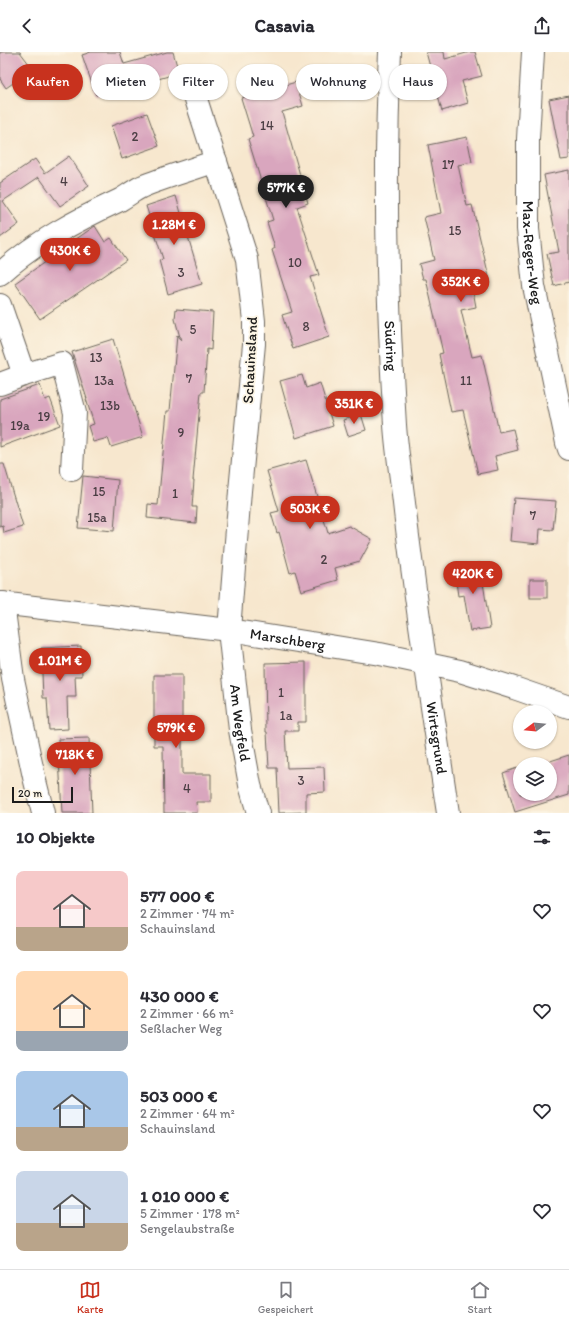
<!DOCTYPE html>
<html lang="de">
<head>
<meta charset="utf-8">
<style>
	:root { --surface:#fff; --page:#f7f7f7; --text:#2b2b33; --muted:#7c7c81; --line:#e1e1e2; --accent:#c8321e }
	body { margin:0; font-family:Itim,sans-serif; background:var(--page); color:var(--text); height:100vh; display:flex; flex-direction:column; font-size:15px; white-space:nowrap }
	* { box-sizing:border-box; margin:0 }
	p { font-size:13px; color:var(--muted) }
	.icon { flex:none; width:22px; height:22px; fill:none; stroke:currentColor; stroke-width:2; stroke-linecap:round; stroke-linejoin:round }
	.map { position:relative; height:761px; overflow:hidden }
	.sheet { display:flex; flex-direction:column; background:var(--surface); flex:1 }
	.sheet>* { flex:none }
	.hud { position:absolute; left:12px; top:12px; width:545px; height:36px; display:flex; gap:8px }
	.needle { width:26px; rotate:254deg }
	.buttons { position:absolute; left:513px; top:653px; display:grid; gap:8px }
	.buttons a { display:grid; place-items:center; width:44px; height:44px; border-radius:50%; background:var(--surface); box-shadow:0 1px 3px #0004; font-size:20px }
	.scale { position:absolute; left:12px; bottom:10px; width:61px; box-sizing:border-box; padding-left:4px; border:2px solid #1c1c1c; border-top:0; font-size:11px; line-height:14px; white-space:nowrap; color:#1c1c1c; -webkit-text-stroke:3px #fcf5e5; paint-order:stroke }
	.price { position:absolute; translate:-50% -34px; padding:0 9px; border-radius:14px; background:var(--accent); color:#fff; font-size:13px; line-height:26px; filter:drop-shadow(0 1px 2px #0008) }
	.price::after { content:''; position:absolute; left:50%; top:24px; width:12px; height:9px; margin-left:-6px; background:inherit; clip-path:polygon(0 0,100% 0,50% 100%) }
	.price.current { background:#222; color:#fff }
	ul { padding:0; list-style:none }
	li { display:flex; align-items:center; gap:12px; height:100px; padding:0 16px }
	li span { display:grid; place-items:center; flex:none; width:112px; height:80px; border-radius:8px; color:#555 }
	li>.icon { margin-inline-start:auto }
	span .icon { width:48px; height:48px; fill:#fffc; stroke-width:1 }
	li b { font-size:17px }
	h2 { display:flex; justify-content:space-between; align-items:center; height:48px; padding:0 16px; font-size:17px }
	.tag { padding:0 14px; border-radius:18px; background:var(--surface); box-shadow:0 1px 3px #0004; font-size:14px; line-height:36px }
	.tag.current { background:var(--accent); color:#fff }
	header { display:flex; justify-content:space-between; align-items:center; height:52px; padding:0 16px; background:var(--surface); font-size:18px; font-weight:700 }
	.tab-bar { display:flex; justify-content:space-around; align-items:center; height:56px; border-top:1px solid var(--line); background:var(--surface); font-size:11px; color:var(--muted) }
	.tab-bar a { display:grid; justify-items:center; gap:2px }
	.tab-bar .current { color:var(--accent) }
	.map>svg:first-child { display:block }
</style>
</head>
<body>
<header><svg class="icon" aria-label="back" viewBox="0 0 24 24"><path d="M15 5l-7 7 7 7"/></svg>Casavia<svg class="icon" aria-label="share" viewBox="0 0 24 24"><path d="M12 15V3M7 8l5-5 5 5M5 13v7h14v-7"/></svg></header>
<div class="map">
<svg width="569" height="761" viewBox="0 0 569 761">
	<rect width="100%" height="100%" fill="#fcf5e5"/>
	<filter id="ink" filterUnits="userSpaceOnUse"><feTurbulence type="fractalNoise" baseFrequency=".025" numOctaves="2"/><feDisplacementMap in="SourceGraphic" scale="8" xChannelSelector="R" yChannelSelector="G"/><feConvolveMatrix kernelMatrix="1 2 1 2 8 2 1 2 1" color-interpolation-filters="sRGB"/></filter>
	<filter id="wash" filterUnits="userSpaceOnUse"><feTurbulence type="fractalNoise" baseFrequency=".012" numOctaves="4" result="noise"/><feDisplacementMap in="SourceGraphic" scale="16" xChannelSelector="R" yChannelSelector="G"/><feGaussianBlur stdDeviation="0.9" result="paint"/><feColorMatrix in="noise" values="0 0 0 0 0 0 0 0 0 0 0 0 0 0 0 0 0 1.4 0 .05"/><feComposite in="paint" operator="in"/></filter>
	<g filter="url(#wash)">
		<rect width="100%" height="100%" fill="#f7e7ce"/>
		<g id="blocks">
			<g fill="#d9a6be">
				<path d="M0 0H20L33 17 6 36 0 27Z"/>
				<path d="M91 0H120L124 12 167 0H173L179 21 158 27 157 23 96 43 82 3Z"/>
				<path d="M426 0H444L445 7 470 0H475L482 24 462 29 468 51 442 59Z"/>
				<path d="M296 30 303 54 282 60 308 151 297 155 319 223 310 225 329 285 293 297 282 263 292 260 272 198 275 196 267 170 273 168 248 87 253 85 241 46Z"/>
				<path d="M569 43V107L561 108 549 47Z"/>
				<path d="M147 61 159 94 122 107 111 74Z"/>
				<path d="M467 85 472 110 458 113 467 154 472 153 490 229 472 233 476 255 461 258 472 305 482 303 499 380 513 377 518 398 495 404 498 418 478 422 463 358 451 360 439 302 443 301 426 227H423L419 212 434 208 424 165 441 161 428 93Z"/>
				<path d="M69 104 89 134 60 154 39 125 3 149 19 172 0 186V131L35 107 45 121Z"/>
				<path d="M569 118V230L554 234 547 202 559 200 544 123Z"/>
				<path d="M176 144 202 232 168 242 159 208 163 207 146 154Z"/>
				<path d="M95 174 105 190 111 186 126 208 40 267 15 231 59 200V199Z"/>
				<path d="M176 257 213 260 211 298 207 297 204 340H201L193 428H194L192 455H197L196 471 147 466 148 452 158 453 167 359H170L177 283 181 289 175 267Z"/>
				<path d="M113 287 143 385 111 395 108 386 93 390 88 374 94 372 86 347H87L72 300Z"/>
				<path d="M302 323 306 336 320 331 333 374 296 386 280 329Z"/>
				<path d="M40 333 45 348 50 346 60 373 0 395V347Z"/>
				<path d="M361 362 366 378 348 384 343 368Z"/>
				<path d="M306 408 328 481 349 474 372 487 360 509 335 516 338 528 301 539 295 519 290 521 279 480 277 481 271 461 279 459 267 419Z"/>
				<path d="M0 412H4L23 475 4 481 3 474 0 475Z"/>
				<path d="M83 424 118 428 114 479 78 476Z"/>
				<path d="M514 446 556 449 553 478 540 477 539 492 510 489Z"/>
				<path d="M480 511 490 576 470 579 464 543 458 544 454 515Z"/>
				<rect x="530" y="527" width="17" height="19"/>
				<path d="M81 594 82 624H75L76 645H67L68 677 49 678 47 646H43L41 596Z"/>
				<path d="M306 610V670H298V679H285L287 716 324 715 325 740 306 741V760L279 761 277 716H269L267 680H266L265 611Z"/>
				<path d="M154 623H182V722H211V750H196L197 761H164L163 694H154Z"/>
				<path d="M89 686 92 761H62L58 687Z"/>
				<path d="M569 703V743L515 760 503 721 520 715V742H550V712H531L544 708V711Z"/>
			</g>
		</g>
	</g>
	<g filter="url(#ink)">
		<use href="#blocks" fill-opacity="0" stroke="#69635a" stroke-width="1"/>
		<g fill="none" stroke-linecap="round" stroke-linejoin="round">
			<defs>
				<g id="minor">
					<path id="s1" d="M390 0C384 124 387 248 395 373 397 402 402 431 405 460 417 561 433 661 448 761"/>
					<path id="s2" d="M533 0 528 87V177L534 234 567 391 569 397"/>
					<path id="s3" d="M195 44 247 207 254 269V292L240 439 229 578 240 678 250 733 258 761"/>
					<path d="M0 222C35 190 77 168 120 148 127 144 133 139 141 135 165 125 191 118 216 109"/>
					<path d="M0 253 24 323 0 332"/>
					<path d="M24 323 62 311 75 361 72 418"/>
					<path id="s4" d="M0 551 229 578 380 602 460 619 514 636 569 655"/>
					<path d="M3 551 13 627 34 725 43 761"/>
				</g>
			</defs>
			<use href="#minor" stroke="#69635a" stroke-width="24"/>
			<use href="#minor" stroke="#fff" stroke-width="22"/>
		</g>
	</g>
	<g text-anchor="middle" stroke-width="3.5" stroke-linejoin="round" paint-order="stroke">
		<g font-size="13" fill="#4b3e44">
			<text x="267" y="78">14</text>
			<text x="135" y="89">2</text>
			<text x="448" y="117">17</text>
			<text x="64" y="134">4</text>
			<text x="455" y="183">15</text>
			<text x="295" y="215">10</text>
			<text x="181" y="225">3</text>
			<text x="306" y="279">8</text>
			<text x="193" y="282">5</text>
			<text x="96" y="310">13</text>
			<text x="189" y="331">7</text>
			<text x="104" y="333">13a</text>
			<text x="466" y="333">11</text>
			<text x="110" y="358">13b</text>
			<text x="44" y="369">19</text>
			<text x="20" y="378">19a</text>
			<text x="181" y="385">9</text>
			<text x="99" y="444">15</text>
			<text x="175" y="446">1</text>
			<text x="533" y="468">7</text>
			<text x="97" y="470">15a</text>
			<text x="324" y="512">2</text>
			<text x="281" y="645">1</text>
			<text x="286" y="668">1a</text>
			<text x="301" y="733">3</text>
			<text x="187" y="741">4</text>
		</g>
		<g font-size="15" fill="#1c1c1c" stroke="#fcf5e5">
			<text dy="5" stroke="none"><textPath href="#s2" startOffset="201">Max-Reger-Weg</textPath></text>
			<text dy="5" stroke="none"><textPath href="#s1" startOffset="294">Südring</textPath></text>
			<text transform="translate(250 308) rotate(-87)" y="5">Schauinsland</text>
			<text dy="5" stroke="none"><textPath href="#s4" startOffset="290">Marschberg</textPath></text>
			<text dy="5" stroke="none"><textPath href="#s3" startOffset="637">Am Wegfeld</textPath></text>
			<text dy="5" stroke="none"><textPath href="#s1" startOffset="689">Wirtsgrund</textPath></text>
		</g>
	</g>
</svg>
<div class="buttons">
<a><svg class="needle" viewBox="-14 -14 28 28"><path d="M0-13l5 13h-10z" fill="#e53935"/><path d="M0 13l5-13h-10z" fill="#7c7c81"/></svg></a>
<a><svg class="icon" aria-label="layers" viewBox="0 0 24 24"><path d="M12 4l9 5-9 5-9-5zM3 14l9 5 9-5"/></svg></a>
</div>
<div class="scale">20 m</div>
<b class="price current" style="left:286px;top:157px">577K €</b>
<b class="price" style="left:174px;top:194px">1.28M €</b>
<b class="price" style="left:70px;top:220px">430K €</b>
<b class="price" style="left:461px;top:251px">352K €</b>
<b class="price" style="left:354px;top:373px">351K €</b>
<b class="price" style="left:310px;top:478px">503K €</b>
<b class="price" style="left:473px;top:543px">420K €</b>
<b class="price" style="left:60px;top:630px">1.01M €</b>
<b class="price" style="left:176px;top:697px">579K €</b>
<b class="price" style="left:75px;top:724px">718K €</b>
<div class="hud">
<a class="tag current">Kaufen</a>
<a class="tag">Mieten</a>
<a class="tag">Filter</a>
<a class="tag">Neu</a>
<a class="tag">Wohnung</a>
<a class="tag">Haus</a>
</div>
</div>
<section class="sheet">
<h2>10 Objekte<svg class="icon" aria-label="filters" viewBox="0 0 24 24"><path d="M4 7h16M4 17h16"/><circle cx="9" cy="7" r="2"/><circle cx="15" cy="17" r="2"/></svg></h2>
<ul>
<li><span style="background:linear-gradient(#f6c9c9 70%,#b9a48a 0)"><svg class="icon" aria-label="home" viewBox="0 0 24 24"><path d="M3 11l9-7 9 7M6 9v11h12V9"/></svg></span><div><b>577 000 €</b><p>2 Zimmer · 74 m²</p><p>Schauinsland</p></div><svg class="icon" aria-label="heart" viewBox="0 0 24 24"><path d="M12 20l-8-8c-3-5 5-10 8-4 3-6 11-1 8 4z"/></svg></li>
<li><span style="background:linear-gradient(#ffd9b3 75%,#9aa5b1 0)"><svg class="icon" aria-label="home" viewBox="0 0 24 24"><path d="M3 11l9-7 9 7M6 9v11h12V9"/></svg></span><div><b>430 000 €</b><p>2 Zimmer · 66 m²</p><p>Seßlacher Weg</p></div><svg class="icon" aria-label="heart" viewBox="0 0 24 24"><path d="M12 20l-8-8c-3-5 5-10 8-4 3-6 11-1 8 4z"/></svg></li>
<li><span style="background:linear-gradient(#a9c7e8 70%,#b9a48a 0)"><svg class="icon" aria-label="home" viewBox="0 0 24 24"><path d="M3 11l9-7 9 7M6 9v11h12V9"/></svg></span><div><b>503 000 €</b><p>2 Zimmer · 64 m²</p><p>Schauinsland</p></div><svg class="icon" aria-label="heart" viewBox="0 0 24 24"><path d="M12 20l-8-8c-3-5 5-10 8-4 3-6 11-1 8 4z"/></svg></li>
<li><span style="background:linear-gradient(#c9d6e8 65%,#b9a48a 0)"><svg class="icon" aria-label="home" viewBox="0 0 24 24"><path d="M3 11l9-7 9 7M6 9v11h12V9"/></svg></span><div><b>1 010 000 €</b><p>5 Zimmer · 178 m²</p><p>Sengelaubstraße</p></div><svg class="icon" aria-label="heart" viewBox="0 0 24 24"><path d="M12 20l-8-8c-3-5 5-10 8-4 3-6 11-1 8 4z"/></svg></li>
</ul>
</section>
<nav class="tab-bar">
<a class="current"><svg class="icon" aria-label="map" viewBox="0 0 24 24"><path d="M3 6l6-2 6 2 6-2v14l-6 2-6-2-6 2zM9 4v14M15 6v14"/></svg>Karte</a>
<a><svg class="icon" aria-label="saved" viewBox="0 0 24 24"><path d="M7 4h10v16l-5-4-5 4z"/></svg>Gespeichert</a>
<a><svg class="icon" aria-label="home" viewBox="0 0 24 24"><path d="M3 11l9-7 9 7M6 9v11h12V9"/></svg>Start</a>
</nav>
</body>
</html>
